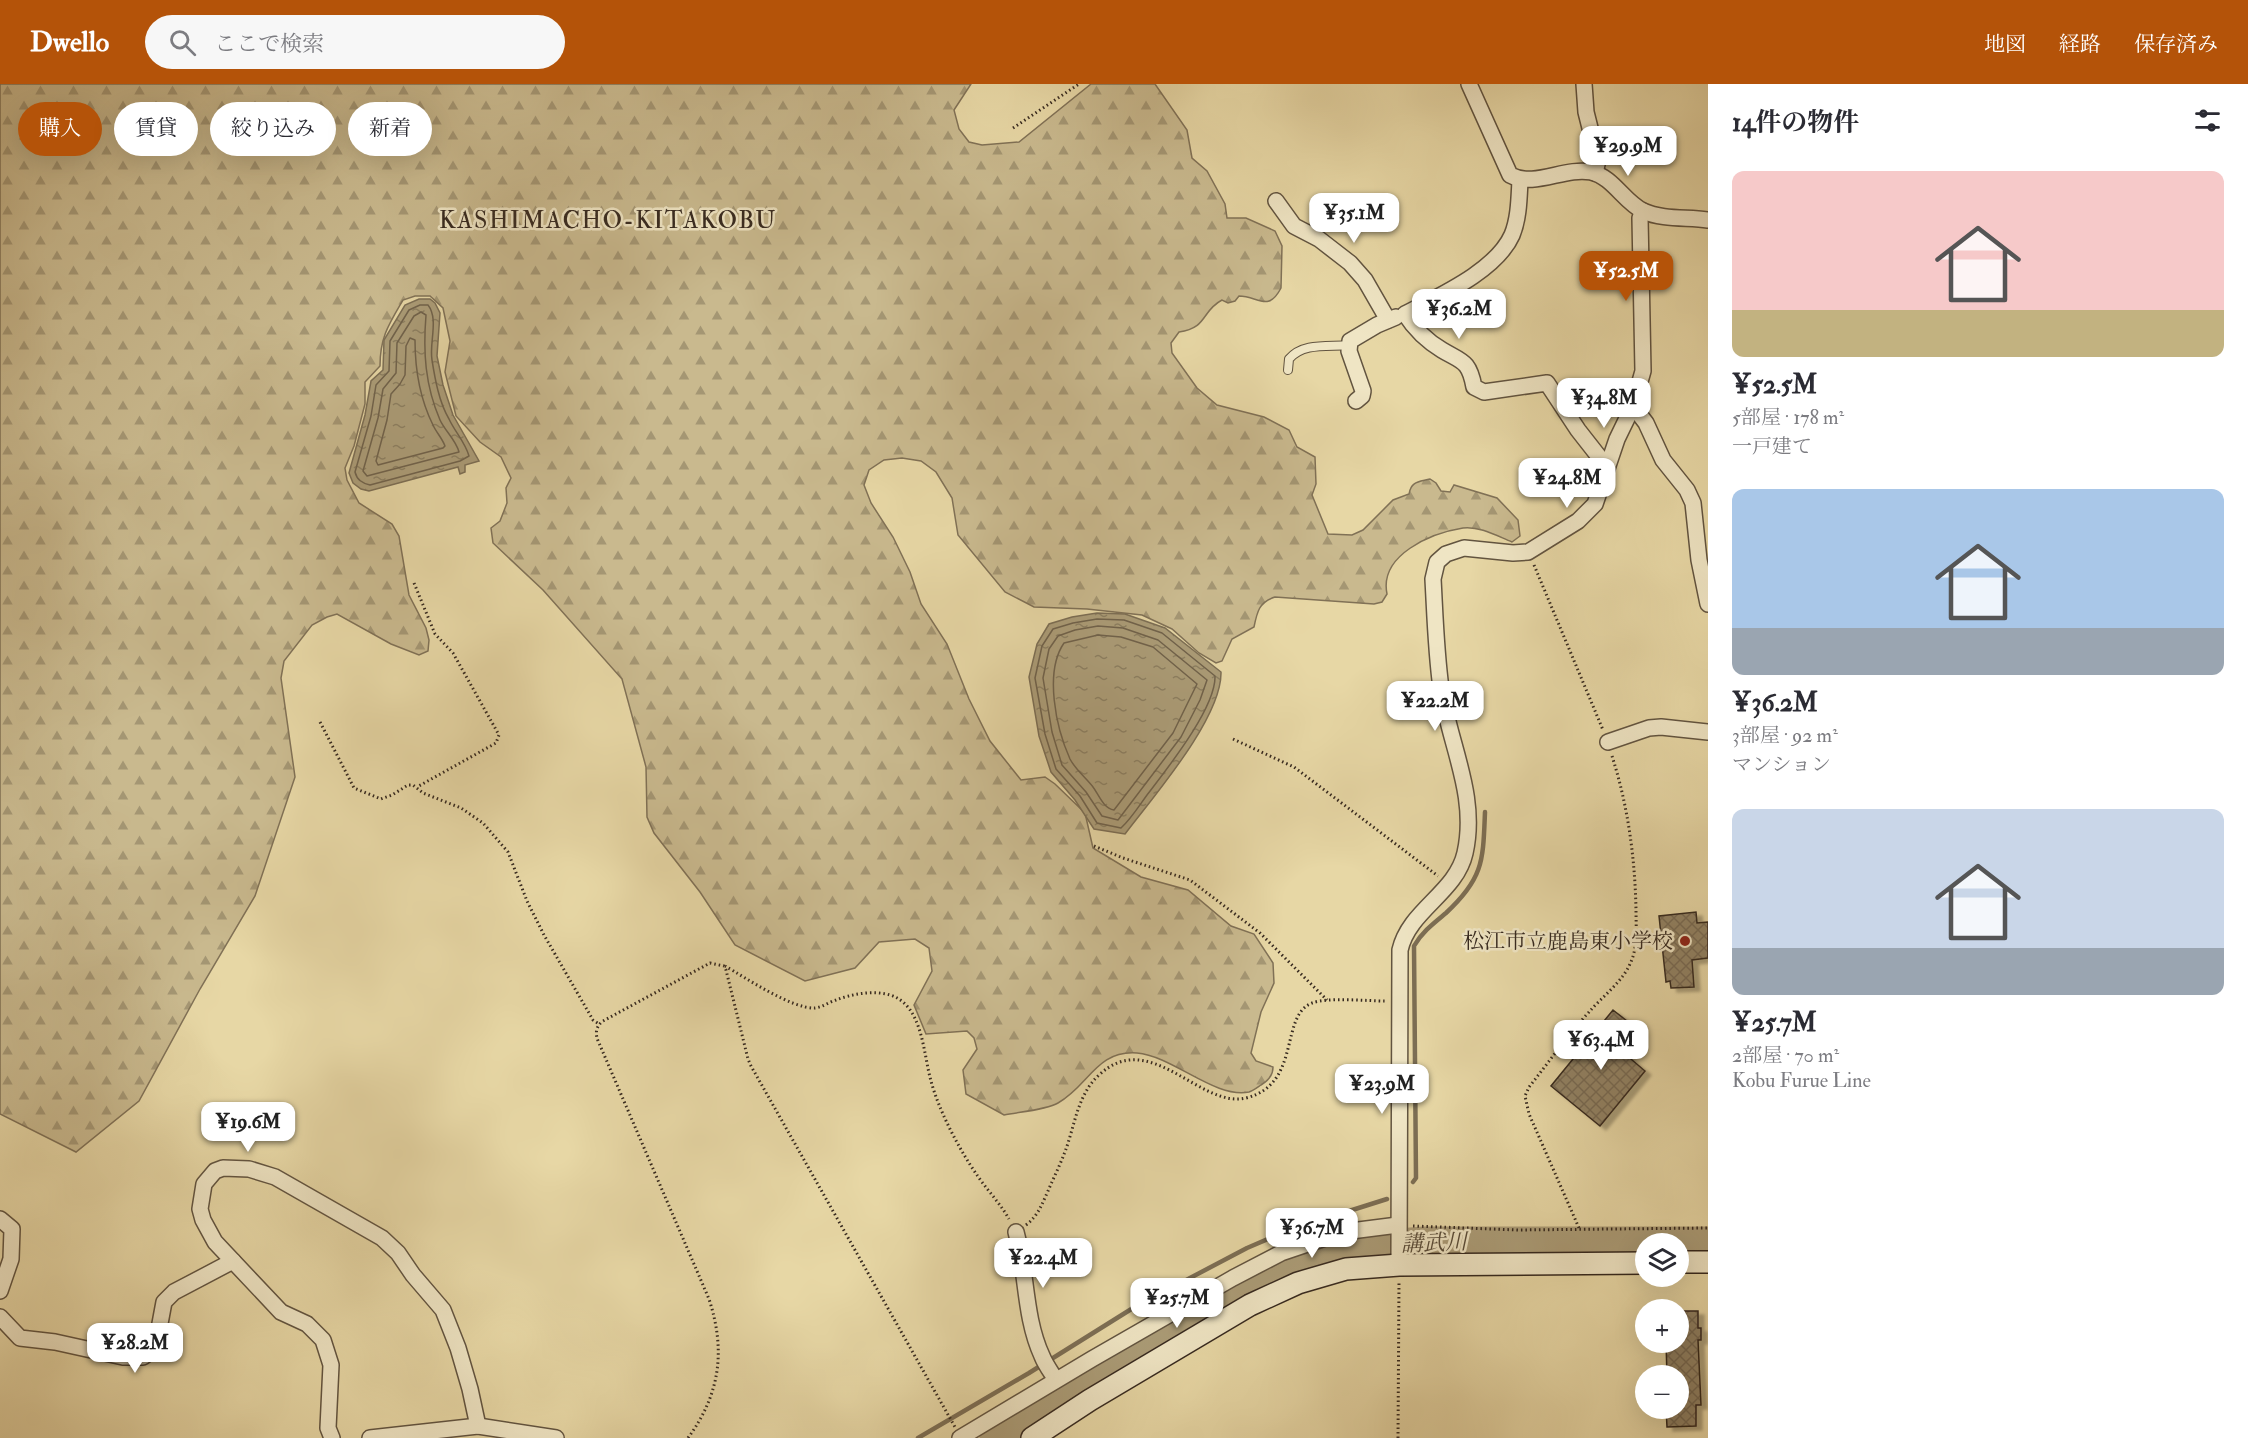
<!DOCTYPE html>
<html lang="ja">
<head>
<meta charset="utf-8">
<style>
	:root { --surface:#fff; --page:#f7f7f7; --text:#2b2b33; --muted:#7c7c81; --accent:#b45309 }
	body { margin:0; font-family:"IM FELL Double Pica","Noto Serif JP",serif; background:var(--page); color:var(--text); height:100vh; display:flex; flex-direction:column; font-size:22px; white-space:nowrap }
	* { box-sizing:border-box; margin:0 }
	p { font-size:20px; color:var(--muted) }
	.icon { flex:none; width:33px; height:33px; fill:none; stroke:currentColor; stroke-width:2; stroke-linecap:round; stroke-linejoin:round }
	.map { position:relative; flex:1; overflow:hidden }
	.details { display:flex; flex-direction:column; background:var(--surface); width:540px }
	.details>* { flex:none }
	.guide { position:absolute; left:18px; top:18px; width:570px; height:54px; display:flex; gap:12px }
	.buttons { position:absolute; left:1635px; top:1149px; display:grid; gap:12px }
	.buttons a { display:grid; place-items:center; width:54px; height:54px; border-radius:50%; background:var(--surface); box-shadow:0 6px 24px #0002; font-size:30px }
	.price { position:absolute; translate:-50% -51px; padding:0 14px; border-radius:12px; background:#fff; color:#222; font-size:20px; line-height:39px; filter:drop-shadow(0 2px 3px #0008) }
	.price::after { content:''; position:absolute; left:50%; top:36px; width:18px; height:14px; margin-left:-9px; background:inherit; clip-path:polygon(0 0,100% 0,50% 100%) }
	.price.active { background:var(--accent); color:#fff }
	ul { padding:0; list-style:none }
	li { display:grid; align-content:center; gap:12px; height:318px; padding:0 24px }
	li span { display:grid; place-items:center; height:186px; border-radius:12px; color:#555 }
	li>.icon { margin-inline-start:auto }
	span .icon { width:108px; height:108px; fill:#fffc; stroke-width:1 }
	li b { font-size:26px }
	h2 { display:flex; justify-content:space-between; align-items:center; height:72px; padding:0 24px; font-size:26px }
	.chip { padding:0 21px; border-radius:27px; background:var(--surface); box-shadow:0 6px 24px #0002; font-size:21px; line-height:54px }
	.chip.active { background:var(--accent); color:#fff }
	header { display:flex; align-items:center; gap:36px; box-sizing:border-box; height:84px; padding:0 30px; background:var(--accent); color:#fff }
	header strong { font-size:28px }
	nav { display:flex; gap:33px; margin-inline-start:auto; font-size:21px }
	.search { width:420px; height:54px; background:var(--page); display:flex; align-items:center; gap:15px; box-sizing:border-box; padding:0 21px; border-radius:33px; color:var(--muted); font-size:22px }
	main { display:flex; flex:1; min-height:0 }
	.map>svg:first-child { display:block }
</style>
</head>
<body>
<header>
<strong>Dwello</strong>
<div class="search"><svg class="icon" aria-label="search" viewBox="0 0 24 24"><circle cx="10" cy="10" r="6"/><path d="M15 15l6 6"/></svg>ここで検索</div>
<nav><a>地図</a><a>経路</a><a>保存済み</a></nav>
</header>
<main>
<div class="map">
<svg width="1708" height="1354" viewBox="0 0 1708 1354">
	<defs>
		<pattern id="forest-firs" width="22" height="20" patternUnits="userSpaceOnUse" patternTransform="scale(1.5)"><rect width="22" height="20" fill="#c9b98e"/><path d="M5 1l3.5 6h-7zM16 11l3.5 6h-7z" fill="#a49673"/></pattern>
		<pattern id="water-ripples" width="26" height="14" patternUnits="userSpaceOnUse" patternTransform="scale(1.5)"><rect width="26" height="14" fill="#ab9c77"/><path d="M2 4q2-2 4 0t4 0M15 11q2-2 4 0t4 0" fill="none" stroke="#8c7f61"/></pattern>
		<pattern id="building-cross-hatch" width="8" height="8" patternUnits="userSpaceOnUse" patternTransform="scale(1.5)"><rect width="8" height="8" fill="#928365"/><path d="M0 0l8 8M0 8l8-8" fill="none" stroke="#786b53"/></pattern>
		<filter id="shadow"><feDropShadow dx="6" dy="4" stdDeviation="1.5" flood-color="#0004"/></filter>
	</defs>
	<rect width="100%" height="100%" fill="#e7d7a5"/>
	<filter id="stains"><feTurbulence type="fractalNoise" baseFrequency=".00333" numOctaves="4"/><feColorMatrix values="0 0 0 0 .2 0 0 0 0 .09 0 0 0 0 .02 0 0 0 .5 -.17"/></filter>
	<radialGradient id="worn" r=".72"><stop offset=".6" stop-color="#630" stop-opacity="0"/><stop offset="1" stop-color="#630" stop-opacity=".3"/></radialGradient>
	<path fill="url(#forest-firs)" stroke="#807156" stroke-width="1.5" d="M0 0H971L954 26 959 45 969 58 982 61 1019 58 1091 0H1155L1187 46 1192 74 1207 87 1225 120 1227 134H1246L1275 147 1282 162 1281 204C1268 229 1258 212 1239 212L1235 217 1228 219 1222 216C1201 227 1208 244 1179 248L1171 259 1172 269 1197 304 1217 321 1264 333 1289 346 1297 363 1315 373 1316 400 1312 411 1328 450 1352 451 1363 446 1393 416 1409 410C1411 397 1419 398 1430 395L1436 399 1441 407 1450 408 1454 401 1497 414 1518 436 1520 452 1512 458C1497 452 1480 442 1463 444 1431 449 1379 471 1387 510L1382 518 1374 520 1275 513C1259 518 1257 528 1254 543L1232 555 1222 577 1216 579 1199 569 1172 545 1142 531 1087 525 1034 523 1005 508 958 451 952 414 936 388 921 377 902 374 884 376 869 386 864 401 871 419 893 453 910 488 921 520 947 560 969 615 990 657 1021 696 1045 693 1055 700 1085 729 1093 764 1141 793 1188 806 1231 842 1254 850 1273 879 1274 899 1261 928 1251 969 1256 977 1273 983C1273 992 1268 997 1261 1001 1258 1003 1253 1007 1249 1008 1215 1015 1173 972 1137 969 1096 966 1089 1002 1058 1019 1046 1026 1019 1028 1004 1031L966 1010 963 986 977 965 974 954 967 947 926 950 914 921 932 887 929 864 915 855 879 858 855 884 805 897 735 861 700 808 654 749 647 733 646 683 622 595 543 506 493 459 491 444 500 437 507 419 506 404 511 394 501 373 480 358 456 332 445 288 450 257 443 224 430 212H415L403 216C389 240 380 253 380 282L365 298V320L354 362 345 384 347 396 359 419 392 440 399 452 409 511 426 544 429 556 428 567 419 571 391 560 337 530 327 533 312 541 284 577 281 594 295 693 255 812 200 905 139 1017 76 1068 0 1030Z"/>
	<g fill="url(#water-ripples)" stroke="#7c6e54" stroke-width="1.5">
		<path d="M419 215H430L435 219 440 229 437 272 443 301 453 331 479 377 465 381V388L460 390 458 383 369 407 361 405 353 399 349 389 365 331 371 297 383 286 384 256 405 221Z"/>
		<path d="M1097 529 1125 530 1165 544 1221 588C1222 634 1153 713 1125 750L1094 745 1075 716 1051 688 1039 652 1029 593 1037 560 1049 540 1072 533Z"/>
	</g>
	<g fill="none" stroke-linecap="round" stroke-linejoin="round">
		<g stroke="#70624b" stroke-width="1.5">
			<path d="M420 221H428C439 235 429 259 432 276 435 295 439 318 449 335 455 348 465 358 469 372L460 377 370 401C362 399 357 396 355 388L371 332 376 301 389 287 390 257 409 226Z"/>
			<path d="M421 228 426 231C423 268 425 301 440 336 445 347 456 356 459 368L367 392 363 387 378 334 383 305 396 289 397 259 414 232Z"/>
			<path d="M410 254 415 256C415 284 420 315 433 341 436 348 442 354 445 362L443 364 378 381 376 377 387 336 391 310 400 300 405 291 406 262Z"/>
			<path d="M1097 535 1124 536 1162 549 1215 592C1216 624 1166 686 1147 711 1139 722 1131 735 1121 744L1097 739 1080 712 1056 685 1045 650 1035 594 1042 562 1053 545 1073 539Z"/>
			<path d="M1098 542 1123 544 1158 556 1207 596 1200 616 1181 653 1118 736 1102 732 1086 708 1062 681 1052 648 1043 594 1049 565 1058 552 1075 546Z"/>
			<path d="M1098 551 1121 553 1153 563 1197 600 1173 649 1114 726C1103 724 1099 711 1093 703 1086 694 1075 685 1070 675 1056 644 1044 588 1064 559Z"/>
		</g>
		<g stroke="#7c6e54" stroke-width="4.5">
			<path d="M1413 1098 1416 1094 1414 862C1422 848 1434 839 1446 829 1484 794 1483 776 1485 728"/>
			<path d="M918 1354 1029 1289 1133 1224 1247 1164 1289 1146 1387 1115"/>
		</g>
		<path stroke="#ab9c77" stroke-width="27" d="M993 1354 1247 1205 1311 1172 1359 1161 1424 1156H1708"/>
	</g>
	<g fill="url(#building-cross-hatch)" stroke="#36291f" stroke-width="1.5" filter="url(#shadow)">
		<path d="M1696 828 1697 839 1708 838V874L1692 876 1694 903 1671 904 1670 897 1666 898 1659 832Z"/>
		<path d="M1613 926 1636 944 1618 964 1645 987 1600 1042 1551 1002Z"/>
		<path d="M1678 1227H1698V1244H1701V1256H1698L1701 1321H1696V1342L1667 1343 1666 1324H1678V1292H1667L1666 1258H1678Z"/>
	</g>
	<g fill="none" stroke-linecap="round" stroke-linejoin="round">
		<defs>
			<path id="lane" d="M1288 286 1289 275C1303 258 1329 263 1349 261"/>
			<g id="street">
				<path d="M1469 0 1510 91C1535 104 1564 83 1591 88 1613 93 1624 118 1643 127 1663 136 1687 133 1708 136"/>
				<path d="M1584 0 1586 28 1598 76 1595 89"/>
				<path d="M1520 96C1519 114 1519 134 1512 151 1496 187 1439 212 1405 230 1414 244 1427 257 1442 266 1462 278 1469 276 1474 303L1484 308 1547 299 1578 346 1607 383"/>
				<path d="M1276 117 1294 142 1319 155 1350 179 1365 196 1388 236"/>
				<path d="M1356 317 1362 312 1363 307 1349 267 1350 257 1377 241 1396 233"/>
				<path d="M1633 322 1646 339 1663 376 1687 406 1693 419 1699 476 1708 520"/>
				<path d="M1608 658 1649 644 1661 643 1708 648"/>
				<path d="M0 1135 12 1145 11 1175 0 1207"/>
				<path d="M1016 1148C1027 1188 1024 1233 1042 1272 1045 1280 1051 1288 1056 1296"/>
				<path d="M1399 1181 1400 866C1409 826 1456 809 1465 769 1478 711 1449 660 1441 604 1436 568 1435 531 1433 495L1437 478 1446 470 1464 464 1513 469 1528 468 1578 437 1595 420 1617 355 1633 322 1643 287 1640 134 1643 127"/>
				<path d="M0 1233 20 1254 55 1258 123 1273H143L150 1268 156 1261 164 1218 174 1208 233 1177"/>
				<path d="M332 1354 328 1344 331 1281 323 1256 307 1240 281 1228 215 1158 203 1136 200 1125 204 1100 215 1087 223 1084 249 1085 275 1093 382 1154 398 1169 413 1191 443 1226 458 1264 470 1305 478 1342"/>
				<path d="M370 1354 478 1342 556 1354"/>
				<path d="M960 1354 1092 1275 1233 1194 1281 1169 1343 1148 1398 1141"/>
			</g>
			<g id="secondary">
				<path d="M1678 1178H1708"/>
				<path d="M1032 1354 1090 1316 1250 1221 1298 1199 1346 1185 1399 1181 1646 1179"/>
			</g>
		</defs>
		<use href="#lane" stroke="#625440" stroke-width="10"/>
		<use href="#street" stroke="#625440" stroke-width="18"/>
		<use href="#secondary" stroke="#36291f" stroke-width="24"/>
		<g stroke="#36291f" stroke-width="3" stroke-dasharray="1.5 3" stroke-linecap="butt">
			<path d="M1013 44 1079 0"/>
			<path d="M1534 481 1603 646"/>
			<path d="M414 499 435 550 453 569 499 651 496 659 417 703"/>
			<path d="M320 638 354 704 381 715 392 711 408 701H413L423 709 461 724 483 739 508 768 527 817 544 851 593 936 599 940"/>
			<path d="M1233 655 1294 683 1438 792"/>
			<path d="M1094 762 1123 774 1190 796 1260 849 1327 916"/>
			<path d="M725 882C746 894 792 925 815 924 823 923 829 918 836 916 852 910 873 906 890 911 923 921 923 969 931 997 939 1027 959 1065 977 1091 987 1106 1000 1119 1009 1135"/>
			<path d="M1026 1141C1038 1132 1042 1120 1048 1107 1054 1093 1061 1079 1066 1065 1075 1040 1078 1010 1099 991 1150 943 1200 1025 1246 1014 1302 1000 1279 932 1312 919 1328 913 1367 917 1385 917"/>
			<path d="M1413 1142 1518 1146 1708 1144"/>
			<path d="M1579 1144 1529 1030 1525 1012 1529 1003C1549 978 1567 952 1589 928 1602 913 1622 898 1630 880 1638 864 1636 843 1636 826 1635 774 1628 722 1612 672"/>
			<path d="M688 1354C720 1310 726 1267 709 1215L599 959C595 951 595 943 603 937L710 879 724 882 726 886 748 975 751 982 955 1343"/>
			<path d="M1398 1354 1399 1197"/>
		</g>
		<use href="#lane" stroke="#efe5c4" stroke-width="8"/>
		<use href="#street" stroke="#efe5c4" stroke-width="15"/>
		<use href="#secondary" stroke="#efe5c4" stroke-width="21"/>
	</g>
	<circle fill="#8f2418" stroke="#efe5c4" stroke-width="2" cx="1685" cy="857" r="6"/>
	<g text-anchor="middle" stroke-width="5" stroke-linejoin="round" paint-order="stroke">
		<g font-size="21" fill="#36291f" stroke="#efe5c4" text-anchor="end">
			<text x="1673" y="864">松江市立鹿島東小学校</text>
		</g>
		<g font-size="22" font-style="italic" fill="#594c39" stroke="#efe5c4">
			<text transform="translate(1434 1158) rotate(-2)" y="8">講武川</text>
		</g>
		<g font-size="24" letter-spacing="1.5" fill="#36291f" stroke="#efe5c4">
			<text x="608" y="144">KASHIMACHO-KITAKOBU</text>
		</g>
	</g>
	<rect width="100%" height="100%" filter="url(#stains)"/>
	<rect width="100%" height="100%" fill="url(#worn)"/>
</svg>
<div class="buttons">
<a><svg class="icon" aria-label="layers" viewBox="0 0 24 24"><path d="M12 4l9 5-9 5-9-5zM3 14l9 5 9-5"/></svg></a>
<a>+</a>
<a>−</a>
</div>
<b class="price" style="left:1628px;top:93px">¥29.9M</b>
<b class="price" style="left:1354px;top:160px">¥35.1M</b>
<b class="price active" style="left:1626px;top:218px">¥52.5M</b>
<b class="price" style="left:1459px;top:256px">¥36.2M</b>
<b class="price" style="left:1604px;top:345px">¥34.8M</b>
<b class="price" style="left:1567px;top:425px">¥24.8M</b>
<b class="price" style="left:1435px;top:648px">¥22.2M</b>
<b class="price" style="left:1601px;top:987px">¥63.4M</b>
<b class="price" style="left:1382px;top:1031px">¥23.9M</b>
<b class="price" style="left:248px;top:1069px">¥19.6M</b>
<b class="price" style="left:1312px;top:1175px">¥36.7M</b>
<b class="price" style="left:1043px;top:1205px">¥22.4M</b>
<b class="price" style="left:1177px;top:1245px">¥25.7M</b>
<b class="price" style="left:135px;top:1290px">¥28.2M</b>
<div class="guide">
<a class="chip active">購入</a>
<a class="chip">賃貸</a>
<a class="chip">絞り込み</a>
<a class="chip">新着</a>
</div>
</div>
<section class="details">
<h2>14件の物件<svg class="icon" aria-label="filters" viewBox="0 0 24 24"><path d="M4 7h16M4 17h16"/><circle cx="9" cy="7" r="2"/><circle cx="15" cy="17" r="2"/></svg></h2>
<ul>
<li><span style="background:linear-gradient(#f6c9c9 75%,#c2b280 0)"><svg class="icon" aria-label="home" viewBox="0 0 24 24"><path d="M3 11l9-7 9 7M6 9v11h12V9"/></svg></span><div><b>¥52.5M</b><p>5部屋 · 178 m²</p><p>一戸建て</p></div></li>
<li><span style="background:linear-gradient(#a9c7e8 75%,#9aa5b1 0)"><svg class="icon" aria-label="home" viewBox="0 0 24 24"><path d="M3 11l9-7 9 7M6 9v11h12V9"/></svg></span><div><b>¥36.2M</b><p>3部屋 · 92 m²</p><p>マンション</p></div></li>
<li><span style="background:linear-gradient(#c9d6e8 75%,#9aa5b1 0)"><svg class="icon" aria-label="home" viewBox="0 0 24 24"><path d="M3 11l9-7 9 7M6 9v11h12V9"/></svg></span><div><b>¥25.7M</b><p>2部屋 · 70 m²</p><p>Kobu Furue Line</p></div></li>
</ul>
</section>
</main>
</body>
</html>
